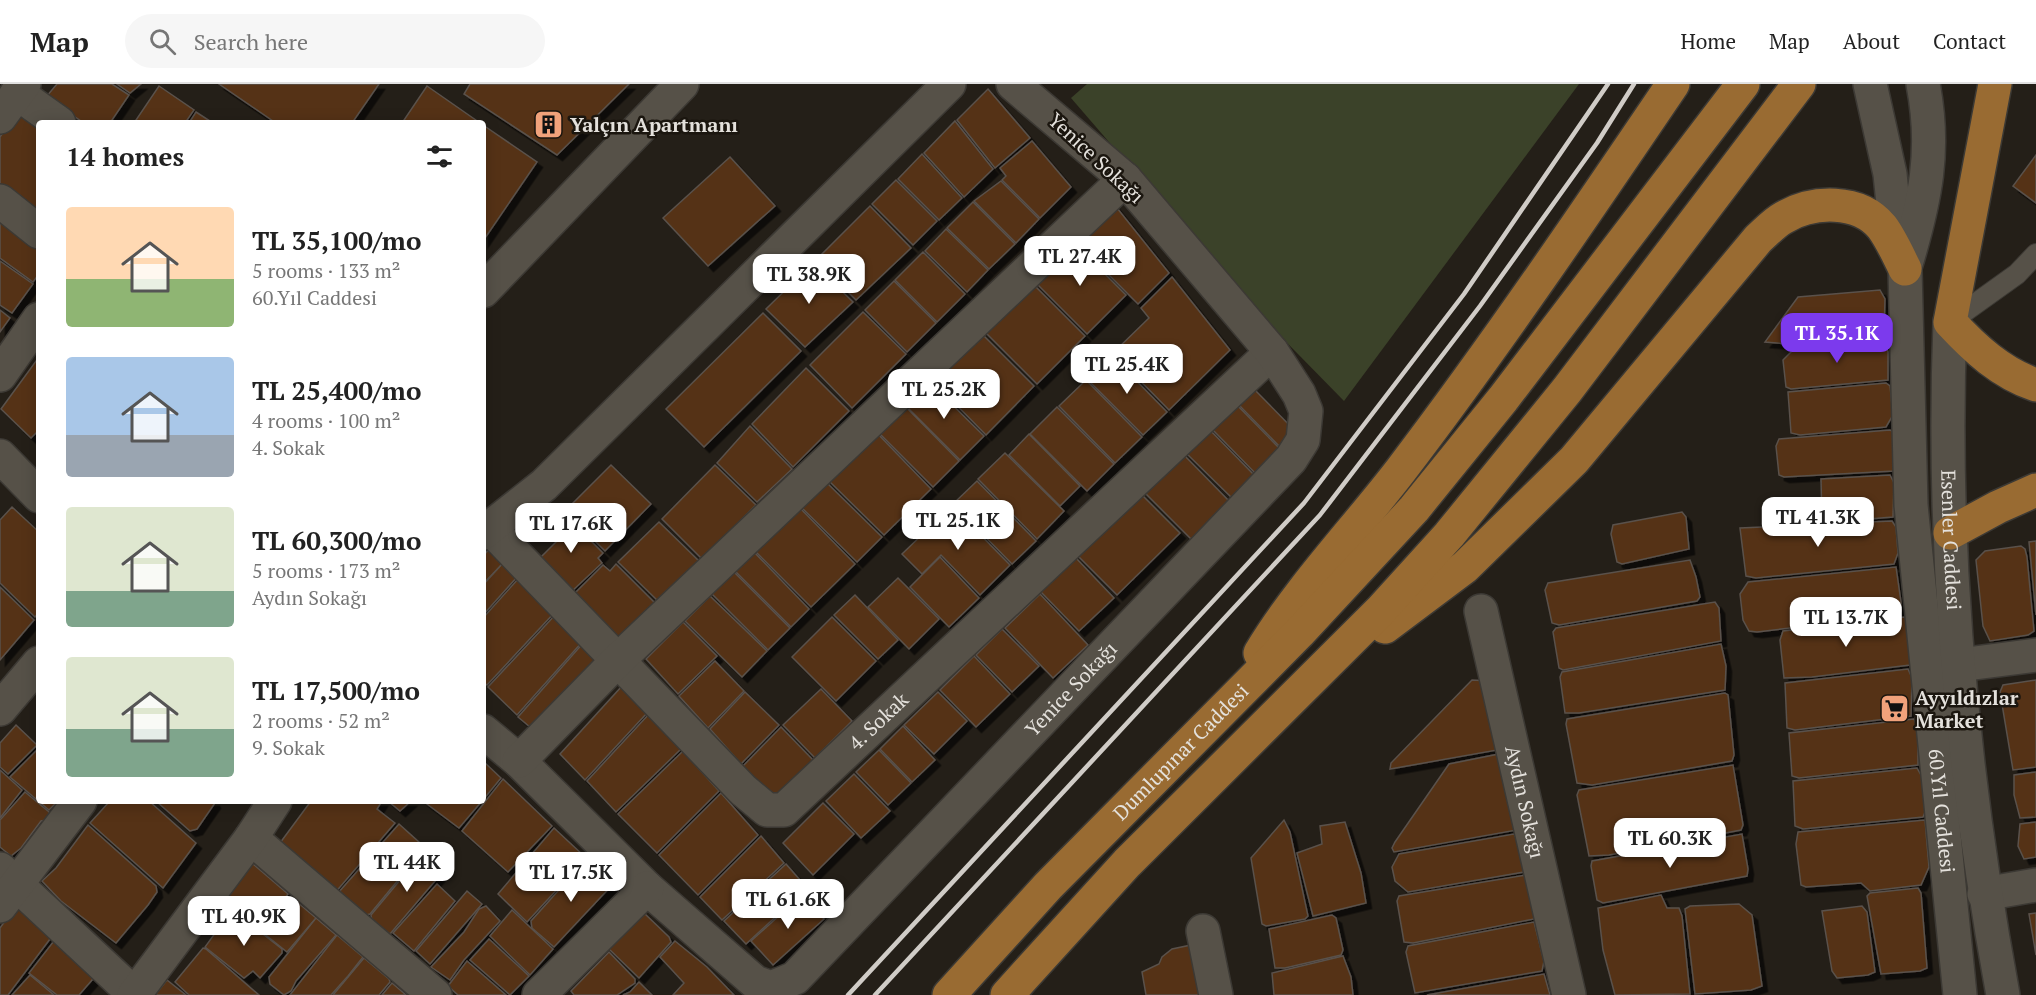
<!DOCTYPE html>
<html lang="en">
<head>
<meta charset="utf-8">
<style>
	:root { --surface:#fff; --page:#f6f6f6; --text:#222; --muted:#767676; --line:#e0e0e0; --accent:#7c3aed }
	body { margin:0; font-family:"PT Serif",serif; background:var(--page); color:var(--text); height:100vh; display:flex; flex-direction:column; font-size:22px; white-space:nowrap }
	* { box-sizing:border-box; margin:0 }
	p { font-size:20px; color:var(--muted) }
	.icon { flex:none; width:33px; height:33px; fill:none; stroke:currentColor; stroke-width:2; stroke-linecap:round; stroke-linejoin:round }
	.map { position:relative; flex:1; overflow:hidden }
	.panel { position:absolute; left:36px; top:36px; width:450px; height:684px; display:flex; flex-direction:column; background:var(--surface); border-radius:6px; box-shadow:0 3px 15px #0003 }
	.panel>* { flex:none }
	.price { position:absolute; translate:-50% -51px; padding:0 14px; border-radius:12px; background:#fff; color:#222; font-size:20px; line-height:39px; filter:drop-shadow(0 2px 3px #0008) }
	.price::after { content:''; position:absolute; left:50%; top:36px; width:18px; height:14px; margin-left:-9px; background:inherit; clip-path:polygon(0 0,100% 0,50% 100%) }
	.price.active { background:var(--accent); color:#fff }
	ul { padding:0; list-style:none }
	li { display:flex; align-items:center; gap:18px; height:150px; padding:0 30px }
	li span { display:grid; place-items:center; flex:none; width:168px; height:120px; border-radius:6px; color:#555 }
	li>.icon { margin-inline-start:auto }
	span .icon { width:72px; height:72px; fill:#fffc; stroke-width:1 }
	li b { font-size:26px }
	h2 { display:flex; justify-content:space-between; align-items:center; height:72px; padding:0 30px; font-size:26px }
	header { display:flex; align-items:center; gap:36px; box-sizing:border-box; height:84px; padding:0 30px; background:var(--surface); border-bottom:2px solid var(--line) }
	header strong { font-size:28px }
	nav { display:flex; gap:33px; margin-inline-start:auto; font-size:21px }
	.search { width:420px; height:54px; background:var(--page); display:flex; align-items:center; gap:15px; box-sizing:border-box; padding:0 21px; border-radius:33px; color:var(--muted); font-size:22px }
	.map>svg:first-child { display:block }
</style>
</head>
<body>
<header>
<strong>Map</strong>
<div class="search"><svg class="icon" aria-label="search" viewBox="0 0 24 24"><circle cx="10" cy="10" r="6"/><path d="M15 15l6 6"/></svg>Search here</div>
<nav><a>Home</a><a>Map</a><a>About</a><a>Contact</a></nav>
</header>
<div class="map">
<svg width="2036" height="911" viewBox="0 0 2036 911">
	<defs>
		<filter id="shadow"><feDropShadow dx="5.5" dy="5.5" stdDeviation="0" flood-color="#0009"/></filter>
	</defs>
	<rect width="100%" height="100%" fill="#241f18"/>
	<path fill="#3b4229" d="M1087 0H1579L1344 317 1247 218 1071 14Z"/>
	<g fill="#553314" stroke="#5a514b" stroke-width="1.5" filter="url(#shadow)">
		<path d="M57 0H112L129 11 110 39H84L46 13Z"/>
		<path d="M117 0H141L130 9Z"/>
		<path d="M219 0H379L352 39H276Z"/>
		<path d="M470 0H629L557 71 464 10Z"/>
		<path d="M159 2 194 26 185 39H134Z"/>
		<path d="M427 2 480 39H402Z"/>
		<path d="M988 5 1030 54 995 84 957 36Z"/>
		<path d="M21 22 39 39V127L0 100V53Z"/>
		<path d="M196 28 213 39H189Z"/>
		<path d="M955 37 993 85 964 113 924 69Z"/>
		<path d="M483 41 537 78 483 157Z"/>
		<path d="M1032 57 1071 103 1040 134 1002 96 1006 92 1000 84Z"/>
		<path d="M922 70 962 114 939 136 898 95Z"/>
		<path d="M2036 71V119L2013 102Z"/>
		<path d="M730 73 775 122 708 182 663 134Z"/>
		<path d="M896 96 937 137 913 161 872 120Z"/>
		<path d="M1001 97 1039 135 1016 159 974 117Z"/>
		<path d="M1109 114 1169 189 1138 220 1070 152Z"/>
		<path d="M973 118 1015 160 989 185 947 144Z"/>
		<path d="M870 122 911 164 856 216 816 176Z"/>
		<path d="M0 127 39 154V190L33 198 0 174Z"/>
		<path d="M946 145 988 186 967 208 925 167Z"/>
		<path d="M1069 154 1126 211 1087 250 1035 198Z"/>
		<path d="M923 168 965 210 937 238 895 196Z"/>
		<path d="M0 177 33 200 12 229 0 221Z"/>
		<path d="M813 179 853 218 805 263 766 225Z"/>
		<path d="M1172 193 1230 266 1169 326 1113 269 1149 234 1141 224Z"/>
		<path d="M894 197 936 239 907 268 865 226Z"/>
		<path d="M1033 200 1085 252 1037 300 985 248Z"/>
		<path d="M1880 206 1885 215 1884 252 1788 260 1765 258 1798 213Z"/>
		<path d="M0 226 10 234 0 248Z"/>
		<path d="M863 228 906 270 852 324 810 281Z"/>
		<path d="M763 229 801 267 704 363 666 325Z"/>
		<path d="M977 245 1034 302 986 351 929 293Z"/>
		<path d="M1883 255 1888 268V296L1791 305 1786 303 1783 276 1797 262Z"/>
		<path d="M1111 271 1167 328 1143 351 1087 295Z"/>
		<path d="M39 273V346L31 354 1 325Z"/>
		<path d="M806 284 849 327 793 383 752 340Z"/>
		<path d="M927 296 984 352 960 376 903 319Z"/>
		<path d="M1086 296 1142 353 1115 379 1059 322Z"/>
		<path d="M1886 299 1890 302 1893 331 1886 343 1800 351 1791 349 1788 308Z"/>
		<path d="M1252 303 1300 352 1284 367 1236 318Z"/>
		<path d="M1235 319 1283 368 1258 392 1210 343Z"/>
		<path d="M903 320 959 377 933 403 876 346Z"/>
		<path d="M1057 323 1114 380 1087 407 1030 350Z"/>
		<path d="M750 342 792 385 757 418 717 379Z"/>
		<path d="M1209 345 1256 393 1233 415 1185 368Z"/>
		<path d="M1890 346 1893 348 1894 387 1784 393 1779 391 1776 362 1779 355Z"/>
		<path d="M875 347 931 405 884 451 827 395Z"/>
		<path d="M1029 350 1080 402 1060 422 1009 371Z"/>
		<path d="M1005 369 1064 427 1037 455 978 395Z"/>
		<path d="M1183 370 1230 418 1192 456 1144 408Z"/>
		<path d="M611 381 651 420 605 467 565 427Z"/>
		<path d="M715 381 756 421 702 475 662 435Z"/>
		<path d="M1890 391 1894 399 1893 433 1831 438 1822 436 1821 395Z"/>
		<path d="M825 397 882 453 857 478 800 422Z"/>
		<path d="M977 397 1036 457 1012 480 953 420Z"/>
		<path d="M1141 410 1180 449 1117 511 1078 472Z"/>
		<path d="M952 422 1010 481 980 511 941 471 922 490 902 470Z"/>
		<path d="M12 423 39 448V528L35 533 0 499V436Z"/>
		<path d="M799 423 855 480 811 523 755 467Z"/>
		<path d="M1682 428 1686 433 1689 465 1622 480 1617 478 1611 450 1613 441Z"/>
		<path d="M563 429 603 469 598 474 602 479 571 508 538 476 558 456 548 445Z"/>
		<path d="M1892 437 1896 443 1898 469 1894 480 1756 494 1746 492 1740 444Z"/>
		<path d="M659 438 699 477 659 518 618 478Z"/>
		<path d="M2036 457V531L2029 458Z"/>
		<path d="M2021 462 2025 465 2027 473 2034 547 2028 551 1990 557 1983 542 1976 476 1985 467Z"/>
		<path d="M491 463 505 477 483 500V472Z"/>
		<path d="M754 468 809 525 791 543 735 487Z"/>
		<path d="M940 473 979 514 949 543 910 503Z"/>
		<path d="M1076 474 1114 514 1079 547 1041 508Z"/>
		<path d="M1690 476 1696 493 1700 513 1697 517 1559 541 1552 539 1545 506 1548 499Z"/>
		<path d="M504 478 518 492 483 531V501Z"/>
		<path d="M616 480 656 520 619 557 573 511 603 481 610 487Z"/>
		<path d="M1896 483 1901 518V527L1898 531 1757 548 1749 547 1743 536 1740 510 1748 498Z"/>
		<path d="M734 488 790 544 768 566 712 510Z"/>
		<path d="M519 494 555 528 487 601 483 598V534Z"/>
		<path d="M898 494 939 535 909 565 868 523Z"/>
		<path d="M0 503 34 536 0 576Z"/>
		<path d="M1040 510 1088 561 1053 594 1005 544Z"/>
		<path d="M855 511 898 556 878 575 834 531Z"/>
		<path d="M710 512 767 567 742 593 685 537Z"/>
		<path d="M1715 518 1719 524 1721 557 1563 586 1559 584 1553 548 1556 544Z"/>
		<path d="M556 530 583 557 517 631 488 603Z"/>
		<path d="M832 533 876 577 836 617 792 573Z"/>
		<path d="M1905 533 1909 542 1910 581 1812 593 1784 594 1780 556 1783 547Z"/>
		<path d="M683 538 717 572 678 610 646 575Z"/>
		<path d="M1002 545 1039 582 1012 608 976 571Z"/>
		<path d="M584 558 601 575 536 648 518 633Z"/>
		<path d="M1721 560 1726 582 1725 606 1579 629H1565L1560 593 1562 588Z"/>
		<path d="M974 572 1010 610 976 643 940 606Z"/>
		<path d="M715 577 744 607 708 644 679 612Z"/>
		<path d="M1908 585 1912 594 1911 632 1795 646 1787 644 1785 599Z"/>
		<path d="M1472 596 1489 597 1503 665 1390 685 1391 679Z"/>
		<path d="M2036 596V683L2013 686 2000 608 2003 601Z"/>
		<path d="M623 601 647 629 585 696 560 670Z"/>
		<path d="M821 605 852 637 815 674 783 641Z"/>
		<path d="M745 608 779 641 741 680 710 645Z"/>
		<path d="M938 608 967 637 934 670 904 641Z"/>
		<path d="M1725 609 1728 611 1734 671 1732 677 1592 701 1577 699 1566 640 1567 635Z"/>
		<path d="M649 630 681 665 616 728 587 697Z"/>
		<path d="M1914 635 1918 645V681L1799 694 1792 692 1789 649Z"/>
		<path d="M16 641 37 661 8 690 0 683V659Z"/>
		<path d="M903 642 935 676 912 698 880 665Z"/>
		<path d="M781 643 813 676 773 715 743 682Z"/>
		<path d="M39 664V717H58L49 726 10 693Z"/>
		<path d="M879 666 911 699 888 721 856 688Z"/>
		<path d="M683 667 719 707 657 769 618 730Z"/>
		<path d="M1504 669 1517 746 1394 768 1392 764 1395 758 1449 680Z"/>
		<path d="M483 677 501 694 483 716Z"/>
		<path d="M1733 681 1743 741 1741 746 1609 771 1589 772 1577 711 1579 706Z"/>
		<path d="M1917 684 1922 693 1925 728 1923 733 1803 745 1795 742 1793 697Z"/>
		<path d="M0 686 22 706 0 734Z"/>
		<path d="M2036 688V733L2020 734 2014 711V691Z"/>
		<path d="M854 690 890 727 861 754 826 717Z"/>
		<path d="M503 695 552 742 508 788 462 747Z"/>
		<path d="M25 708 49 728 52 735 41 737 21 764 11 772 0 763V736Z"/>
		<path d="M721 709 758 751 698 811 659 771Z"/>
		<path d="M110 717H149L196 759 163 804 90 739Z"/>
		<path d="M156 717H214L215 719 197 745 190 747Z"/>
		<path d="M311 717H382L377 725 395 739 334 810 280 759Z"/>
		<path d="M388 717H411L400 727Z"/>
		<path d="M423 717H482L459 744Z"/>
		<path d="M823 719 854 750 813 791 783 759Z"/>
		<path d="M1284 736 1290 748 1308 832 1305 835 1266 842 1262 840 1251 774Z"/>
		<path d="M1925 736 1929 783 1921 801 1870 807 1861 799 1806 803 1801 801 1796 760 1798 748Z"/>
		<path d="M1345 738 1361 789 1366 819 1313 832 1297 769 1322 760 1320 742Z"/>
		<path d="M2036 738V773L2024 775 2018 762 2020 740Z"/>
		<path d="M399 740 420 759 423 766 370 830 362 832 338 809Z"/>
		<path d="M88 741 156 802 157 808 148 821 116 859 61 817 42 797 56 784Z"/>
		<path d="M554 744 584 772V776L527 838 498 810Z"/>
		<path d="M1514 750 1525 772 1524 788 1408 808 1395 797 1392 783 1399 770Z"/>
		<path d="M1742 750 1748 785 1747 792 1603 819 1597 816 1591 782 1592 777Z"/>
		<path d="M761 752 784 779 722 836 700 813Z"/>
		<path d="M428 769 446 784 390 850 372 837 371 831 421 771Z"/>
		<path d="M245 773 288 810 259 846 216 810Z"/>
		<path d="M591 776 614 799 554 863 532 844 531 837 585 777Z"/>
		<path d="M786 780 807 804 746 860 724 837Z"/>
		<path d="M1526 791 1534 820V835L1413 859 1404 858 1397 817 1399 812Z"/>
		<path d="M437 800 455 817 414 867 393 849Z"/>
		<path d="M1918 804 1921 809 1927 884 1920 887 1881 890 1867 812 1870 809Z"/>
		<path d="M467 807 482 820 430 880 416 867Z"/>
		<path d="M802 811 824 835 773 881 751 857Z"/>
		<path d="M1661 811 1667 824H1679L1682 832 1690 910 1615 911 1603 866 1598 824Z"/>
		<path d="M291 813 316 834 287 868 262 848Z"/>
		<path d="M17 820 53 851 8 911H0V844Z"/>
		<path d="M1739 820 1752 831 1762 902 1751 906 1695 910 1685 825 1690 822Z"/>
		<path d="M486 822 500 837 464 876 450 896 431 883 464 848 479 825Z"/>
		<path d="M1862 822 1867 828 1875 888 1868 891 1837 894 1832 887 1822 827Z"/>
		<path d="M512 826 553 865 530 891 490 852Z"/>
		<path d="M235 828 282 865V869L260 894 253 887 244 894 205 863 221 841Z"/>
		<path d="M644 829 669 853 671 858 639 894 609 865 636 833Z"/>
		<path d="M2036 829V871L2029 830Z"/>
		<path d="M1332 831 1336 834 1343 866 1341 871 1285 884H1275L1269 845Z"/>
		<path d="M316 834 336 851 296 897 291 907 284 911 270 900 269 893Z"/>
		<path d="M1534 838 1544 877 1542 887 1415 909 1406 868 1408 862Z"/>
		<path d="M337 851 363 873 348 892 331 911H290Z"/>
		<path d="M57 853 99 888 79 911H57L29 889Z"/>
		<path d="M489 855 529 892 510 911 470 876Z"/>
		<path d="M675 857 707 883 734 911H673L684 899 660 873Z"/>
		<path d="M1196 860 1211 911H1146L1142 888 1159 880 1162 873 1172 865Z"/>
		<path d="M203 864 206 865 259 911H189L175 898Z"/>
		<path d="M609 868 635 895V899L617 911H574L571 907Z"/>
		<path d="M1343 872 1351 893 1353 911H1274L1272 889Z"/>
		<path d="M364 874 389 895 390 898 379 911H333Z"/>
		<path d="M467 877 506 911H458L448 902Z"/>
		<path d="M1544 890 1550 911H1427Z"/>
		<path d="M30 891 54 911H12Z"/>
		<path d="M167 896 186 911H155Z"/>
		<path d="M639 898 652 911H623L630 908Z"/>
		<path d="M392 899 406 911H382Z"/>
	</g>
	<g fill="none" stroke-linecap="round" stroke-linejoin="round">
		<defs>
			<path id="service" d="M1950 238 2017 190 2036 170"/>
			<g id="minor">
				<path d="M17 9 59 39"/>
				<path d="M0 33 24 0"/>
				<path d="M0 117 39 148"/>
				<path d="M0 291 39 235"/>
				<path d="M0 372 39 412"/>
				<path id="s1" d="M490 444 743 706 767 726H784L1272 268"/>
				<path d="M483 449 544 401 949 0"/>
				<path id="s2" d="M1481 527 1569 911"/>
				<path d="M1959 581 2036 571"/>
				<path d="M0 625 39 579"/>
				<path id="s3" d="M483 647 519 677 647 804 755 898 771 904 795 894 1291 375 1303 356 1306 327 1299 310 1272 268 1125 95 1013 0"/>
				<path d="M519 677 617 577 1125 95"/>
				<path d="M251 754 435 911"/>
				<path d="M0 785 134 910"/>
				<path d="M1984 810 2036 801"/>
				<path d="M0 822 80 717"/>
				<path d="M1203 847 1216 911"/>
				<path d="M539 911 647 804"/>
			</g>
			<g id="secondary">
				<path id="s4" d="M1870 0 1890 90 1894 129 1905 185 1911 421 1960 911"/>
				<path d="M1906 180C1925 116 1936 67 1923 0"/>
				<path d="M483 207 682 0"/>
				<path id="s5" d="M1950 238C1941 463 1962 690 2003 911"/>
				<path d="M134 911 251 754 275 717"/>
			</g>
			<g id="primary">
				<path d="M1995 0 1950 238C1975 265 2001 289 2036 301"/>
				<path d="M1950 449 1998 423 2036 406"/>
				<path d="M1385 543 1465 483 1574 376 1758 155C1766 148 1774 139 1783 134 1813 116 1859 115 1882 143 1891 155 1898 171 1905 185"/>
				<path d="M1260 569C1300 503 1354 447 1401 386 1496 261 1585 130 1673 0"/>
				<path id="s6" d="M949 911 1048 802 1299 549 1414 425 1503 315 1743 0"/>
				<path d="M1007 911 1127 779 1380 527 1449 451 1567 306 1799 0"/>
			</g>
		</defs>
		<use href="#service" stroke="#3c3934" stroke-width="22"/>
		<use href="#minor" stroke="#3c3934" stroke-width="36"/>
		<use href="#secondary" stroke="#3c3934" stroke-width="36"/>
		<use href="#primary" stroke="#3c3934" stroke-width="36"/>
		<use href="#service" stroke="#565148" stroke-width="20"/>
		<use href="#minor" stroke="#565148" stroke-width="33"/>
		<use href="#secondary" stroke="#565148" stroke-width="33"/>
		<use href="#primary" stroke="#996b32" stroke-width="33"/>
		<g stroke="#d0ccc7" stroke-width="4.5">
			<path d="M848 911 1304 419 1464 210 1608 0"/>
			<path d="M875 911 1320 431 1480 222 1597 59 1634 0"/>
		</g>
	</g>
	<defs>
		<symbol id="building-square" viewBox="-11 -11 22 22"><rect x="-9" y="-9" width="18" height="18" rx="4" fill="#f1a27b" stroke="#1b160f"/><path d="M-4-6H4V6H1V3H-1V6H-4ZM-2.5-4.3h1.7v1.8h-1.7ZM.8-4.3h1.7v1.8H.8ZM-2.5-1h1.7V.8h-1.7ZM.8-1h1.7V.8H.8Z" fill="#111"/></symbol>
		<symbol id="supermarket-square" viewBox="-11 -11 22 22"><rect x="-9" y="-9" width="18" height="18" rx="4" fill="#f1a27b" stroke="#1b160f"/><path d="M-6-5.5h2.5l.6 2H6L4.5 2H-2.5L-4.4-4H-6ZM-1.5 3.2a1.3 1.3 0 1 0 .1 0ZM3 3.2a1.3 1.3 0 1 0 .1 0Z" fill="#111"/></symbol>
	</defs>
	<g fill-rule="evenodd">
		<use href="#building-square" x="532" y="24" width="33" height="33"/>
		<use href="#supermarket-square" x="1878" y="608" width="33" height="33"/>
	</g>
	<g text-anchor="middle" stroke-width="5" stroke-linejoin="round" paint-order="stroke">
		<g font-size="20" font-weight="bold" fill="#e4e1dc" stroke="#1b160f" text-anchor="start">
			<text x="570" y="48">Yalçın Apartmanı</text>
			<text x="1915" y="621">Ayyıldızlar<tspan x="1915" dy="23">Market</tspan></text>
		</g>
		<g font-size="20" fill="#e4e1dc" stroke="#1b160f">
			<text transform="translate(1096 74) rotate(43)" y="7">Yenice Sokağı</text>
			<text dy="7" stroke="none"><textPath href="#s5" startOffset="218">Esenler Caddesi</textPath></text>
			<text dy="7" stroke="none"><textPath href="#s3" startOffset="813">Yenice Sokağı</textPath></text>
			<text dy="7" stroke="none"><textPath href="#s1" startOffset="542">4. Sokak</textPath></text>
			<text dy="7" stroke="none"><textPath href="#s6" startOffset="336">Dumlupınar Caddesi</textPath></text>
			<text dy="7" stroke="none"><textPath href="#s2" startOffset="196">Aydın Sokağı</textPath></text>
			<text dy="7" stroke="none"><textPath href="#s4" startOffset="732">60.Yıl Caddesi</textPath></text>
		</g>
	</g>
</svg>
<b class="price" style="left:1080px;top:203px">TL 27.4K</b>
<b class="price" style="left:809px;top:221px">TL 38.9K</b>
<b class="price active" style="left:1837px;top:280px">TL 35.1K</b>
<b class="price" style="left:1127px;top:311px">TL 25.4K</b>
<b class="price" style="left:944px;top:336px">TL 25.2K</b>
<b class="price" style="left:1818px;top:464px">TL 41.3K</b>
<b class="price" style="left:958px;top:467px">TL 25.1K</b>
<b class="price" style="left:571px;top:470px">TL 17.6K</b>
<b class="price" style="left:1846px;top:564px">TL 13.7K</b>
<b class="price" style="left:1670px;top:785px">TL 60.3K</b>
<b class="price" style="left:407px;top:809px">TL 44K</b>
<b class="price" style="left:571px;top:819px">TL 17.5K</b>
<b class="price" style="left:788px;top:846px">TL 61.6K</b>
<b class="price" style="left:244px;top:863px">TL 40.9K</b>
<section class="panel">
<h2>14 homes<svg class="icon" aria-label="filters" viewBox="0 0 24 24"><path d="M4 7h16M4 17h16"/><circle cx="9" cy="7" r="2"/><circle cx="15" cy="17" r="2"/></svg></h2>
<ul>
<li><span style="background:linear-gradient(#ffd9b3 60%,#8fb573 0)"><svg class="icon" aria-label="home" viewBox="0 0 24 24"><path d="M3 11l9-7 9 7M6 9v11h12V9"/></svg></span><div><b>TL 35,100/mo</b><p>5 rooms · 133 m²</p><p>60.Yıl Caddesi</p></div></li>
<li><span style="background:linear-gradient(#a9c7e8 65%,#9aa5b1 0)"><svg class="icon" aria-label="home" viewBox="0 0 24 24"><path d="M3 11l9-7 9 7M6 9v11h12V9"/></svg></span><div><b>TL 25,400/mo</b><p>4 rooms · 100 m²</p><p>4. Sokak</p></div></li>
<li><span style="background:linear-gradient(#dfe7d0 70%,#7fa58c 0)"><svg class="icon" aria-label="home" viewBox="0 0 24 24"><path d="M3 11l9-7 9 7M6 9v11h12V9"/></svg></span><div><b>TL 60,300/mo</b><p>5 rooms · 173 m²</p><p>Aydın Sokağı</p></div></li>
<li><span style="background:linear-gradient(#dfe7d0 60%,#7fa58c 0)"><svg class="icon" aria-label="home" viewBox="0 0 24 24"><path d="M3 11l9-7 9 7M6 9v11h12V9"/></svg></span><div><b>TL 17,500/mo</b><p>2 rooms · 52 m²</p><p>9. Sokak</p></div></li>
</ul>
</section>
</div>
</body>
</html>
